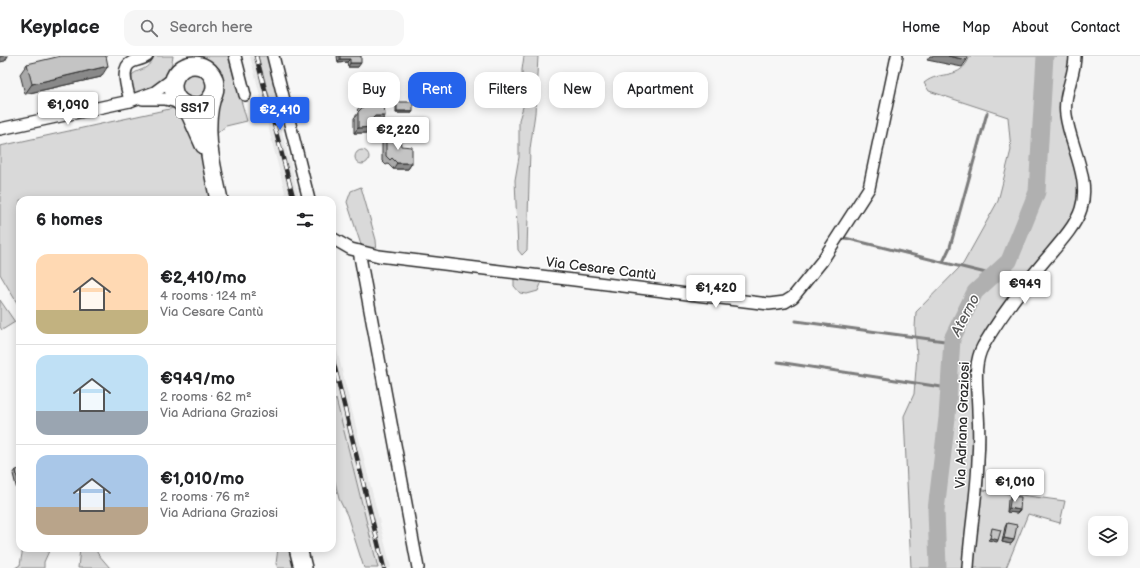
<!DOCTYPE html>
<html lang="en">
<head>
<meta charset="utf-8">
<style>
	:root { --surface:#fff; --page:#f6f6f6; --text:#202124; --muted:#757577; --line:#e0e0e0; --accent:#2563eb }
	body { margin:0; font-family:"Balsamiq Sans",sans-serif; background:var(--page); color:var(--text); height:100vh; display:flex; flex-direction:column; font-size:15px; white-space:nowrap }
	* { box-sizing:border-box; margin:0 }
	p { font-size:13px; color:var(--muted) }
	.icon { flex:none; width:22px; height:22px; fill:none; stroke:currentColor; stroke-width:2; stroke-linecap:round; stroke-linejoin:round }
	.map { position:relative; flex:1; overflow:hidden }
	.sheet { position:absolute; left:16px; top:140px; width:320px; height:356px; display:flex; flex-direction:column; background:var(--surface); border-radius:12px; box-shadow:0 2px 10px #0003 }
	.sheet>* { flex:none }
	.hud { position:absolute; left:348px; top:16px; width:380px; height:36px; display:flex; gap:8px }
	.buttons { position:absolute; left:1088px; top:460px; display:grid; gap:8px }
	.buttons a { display:grid; place-items:center; width:40px; height:40px; border-radius:8px; background:var(--surface); box-shadow:0 2px 10px #0003; font-size:20px }
	.price { position:absolute; translate:-50% -34px; padding:0 9px; border-radius:4px; background:#fff; color:#222; font-size:13px; line-height:26px; filter:drop-shadow(0 1px 2px #0008) }
	.price::after { content:''; position:absolute; left:50%; top:24px; width:12px; height:9px; margin-left:-6px; background:inherit; clip-path:polygon(0 0,100% 0,50% 100%) }
	.price.selected { background:var(--accent); color:#fff }
	ul { padding:0; list-style:none }
	li { display:flex; align-items:center; gap:12px; height:100px; padding:0 20px }
	li+li { border-top:1px solid var(--line) }
	li span { display:grid; place-items:center; flex:none; width:112px; height:80px; border-radius:12px; color:#555 }
	li>.icon { margin-inline-start:auto }
	span .icon { width:48px; height:48px; fill:#fffc; stroke-width:1 }
	li b { font-size:17px }
	h2 { display:flex; justify-content:space-between; align-items:center; height:48px; padding:0 20px; font-size:17px }
	.chip { padding:0 14px; border-radius:12px; background:var(--surface); box-shadow:0 2px 10px #0003; font-size:14px; line-height:36px }
	.chip.selected { background:var(--accent); color:#fff }
	header { display:flex; align-items:center; gap:24px; box-sizing:border-box; height:56px; padding:0 20px; background:var(--surface); border-bottom:1px solid var(--line) }
	header strong { font-size:19px }
	nav { display:flex; gap:22px; margin-inline-start:auto; font-size:14px }
	.search { width:280px; height:36px; background:var(--page); display:flex; align-items:center; gap:10px; box-sizing:border-box; padding:0 14px; border-radius:12px; color:var(--muted); font-size:15px }
	.map>svg:first-child { display:block }
</style>
</head>
<body>
<header>
<strong>Keyplace</strong>
<div class="search"><svg class="icon" aria-label="search" viewBox="0 0 24 24"><circle cx="10" cy="10" r="6"/><path d="M15 15l6 6"/></svg>Search here</div>
<nav><a>Home</a><a>Map</a><a>About</a><a>Contact</a></nav>
</header>
<div class="map">
<svg width="1140" height="512" viewBox="0 0 1140 512">
	<rect width="100%" height="100%" fill="#f7f7f7"/>
	<filter id="ink" filterUnits="userSpaceOnUse"><feTurbulence type="fractalNoise" baseFrequency=".025" numOctaves="2"/><feDisplacementMap in="SourceGraphic" scale="8" xChannelSelector="R" yChannelSelector="G"/><feConvolveMatrix kernelMatrix="1 2 1 2 8 2 1 2 1" color-interpolation-filters="sRGB"/></filter>
	<g filter="url(#ink)">
		<g fill="#e8e8e8">
			<path d="M250 0H262L300 144H287Z"/>
			<path d="M332 275V274L391 512H378L336 343 332 325Z"/>
		</g>
		<g fill="#d9d9d9" stroke="#828282">
			<path d="M154 0H173C171 24 154 31 134 38L130 22C136 11 147 18 154 0Z"/>
			<path d="M198 0H228L247 65 226 70 215 79 212 73C217 55 228 32 214 15 210 9 203 6 198 0Z"/>
			<path d="M258 0H270L285 61 275 62Z"/>
			<path d="M524 0H538L535 57 530 93 527 194 522 199 518 194 515 124 519 101V64L523 51 522 14Z"/>
			<path d="M970 0H1080C1077 19 1070 39 1071 58 1073 90 1096 121 1086 154L992 283 985 296 981 318 984 348 985 387 983 434 1065 445 1060 467 1028 458 1006 512H911L904 360 914 338 917 300 915 272 916 256 963 208 998 145 1011 94 1008 61 929 35 924 27C941 13 960 26 970 0Z"/>
			<circle cx="194" cy="30" r="13"/>
			<path d="M174 52C198 80 204 109 213 144H20V252L0 218V90Z"/>
			<circle cx="362" cy="101" r="7"/>
			<path d="M361 131 376 184 377 198 363 195 347 146 351 135Z"/>
			<path d="M514 219 543 223 538 235 527 238 520 237 514 230Z"/>
			<path d="M0 244 15 266 2 274 0 271Z"/>
			<path d="M336 343 378 512H364L347 459 339 443 332 413V348Z"/>
			<path d="M23 492H62L49 495 44 506V512H15L20 509Z"/>
			<path d="M80 492H95L98 498 110 512H78Z"/>
			<path d="M278 492H292L297 512H278L276 508Z"/>
		</g>
		<g fill="none" stroke-linecap="round" stroke-linejoin="round">
			<g stroke="#7b7b7b" stroke-width="3">
				<path d="M845 182 994 219"/>
				<path d="M943 206 950 191 987 57"/>
				<path d="M796 265 952 286"/>
				<path d="M778 306 948 332"/>
			</g>
			<path stroke="#b0b0b0" stroke-width="17" d="M938 512 936 454 947 362 952 283 975 236 1009 205 1037 136 1045 0"/>
			<defs>
				<g id="minor">
					<path d="M235 0 245 39"/>
					<path d="M273 0 309 144"/>
					<path d="M143 43H165L181 47"/>
					<path d="M130 45C128 34 119 12 132 6 137 3 142 4 147 0"/>
					<path d="M0 73 130 45 155 36 174 22"/>
					<path d="M332 182 351 193 379 200 769 248 785 246 793 241 822 205 869 132 897 0"/>
					<path d="M359 195 418 512"/>
					<path d="M968 512C970 476 977 440 978 404 979 388 979 371 978 356 978 334 972 310 983 290 997 266 1019 236 1037 214 1050 197 1075 173 1081 153 1091 122 1070 90 1066 59 1063 38 1075 20 1075 0"/>
				</g>
				<g id="primary">
					<circle cx="194" cy="30" r="21"/>
					<path d="M212 41C202 75 212 110 219 144"/>
					<path d="M184 48 191 60 204 89"/>
					<path d="M298 492 303 512"/>
				</g>
			</defs>
			<use href="#minor" stroke="#2b2b2b" stroke-width="14"/>
			<use href="#primary" stroke="#2b2b2b" stroke-width="20"/>
			<use href="#minor" stroke="#fff" stroke-width="11"/>
			<use href="#primary" stroke="#fff" stroke-width="17"/>
			<defs>
				<g id="rail">
					<path d="M256 0 294 144"/>
					<path d="M332 300 384 512"/>
				</g>
			</defs>
			<use href="#rail" stroke="#2b2b2b" stroke-width="4.5"/>
			<use href="#rail" stroke="#fff" stroke-width="3" stroke-dasharray="9" stroke-linecap="butt"/>
		</g>
		<g fill="#a9a9a9" stroke="#2b2b2b">
			<path d="M337 0H361L358 11H348L347 6 338 7Z"/>
			<path d="M27 8 101 21 25 38 20 18Z"/>
			<path d="M397 46 412 57H396V48Z"/>
			<path d="M361 49 385 60 381 66H373L374 71 370 77H354V62L359 56 357 54Z"/>
			<path d="M386 82 401 90 412 107 408 113H393L388 108 386 109 382 105V87Z"/>
			<path d="M16 414 20 434H17L13 418Z"/>
			<path d="M1011 440 1017 457 1007 456 1008 444Z"/>
			<path d="M1007 467 1014 484 1011 488 1002 486 1005 471Z"/>
		</g>
		<g fill="#898989" stroke="#2b2b2b">
			<path d="M0 0H8L5 5 0 6Z"/>
			<path d="M930 0H948L967 4 962 11 927 4Z"/>
			<path d="M340 3H350L347 6 338 7Z"/>
			<path d="M350 7H361L358 11H348Z"/>
			<path d="M108 10 101 21 25 38 32 28Z"/>
			<path d="M397 55H413L412 57H396Z"/>
			<path d="M375 60H385L381 66H371L373 62Z"/>
			<path d="M374 71 370 77H354L358 72Z"/>
			<path d="M397 107H412L408 113H393Z"/>
			<path d="M20 430V434H17L19 431Z"/>
			<path d="M1009 452 1020 454 1017 457 1007 456Z"/>
			<path d="M990 482 998 484 997 486 988 484Z"/>
			<path d="M1004 482 1014 484 1011 488 1002 486Z"/>
		</g>
		<g fill="#c4c4c4" stroke="#2b2b2b">
			<path d="M61 0H106L108 10 32 28 27 8Z"/>
			<path d="M340 0H361V7H350V3H340Z"/>
			<path d="M948 0H968L967 4Z"/>
			<path d="M366 45 368 46H384L385 60H375L373 62 374 71 358 72V56L363 51 361 49Z"/>
			<rect x="397" y="46" width="16" height="9"/>
			<path d="M386 82H400L401 90 412 91V107H397L392 102 390 104 386 100Z"/>
			<path d="M20 413V430L19 431 16 414Z"/>
			<path d="M1011 440 1021 441 1020 454 1009 452Z"/>
			<path d="M1115 462 1123 465 1121 472V467H1113Z"/>
			<path d="M1007 467 1017 469 1014 484 1004 482Z"/>
			<path d="M992 472 1001 474 998 484 990 482Z"/>
		</g>
	</g>
	<g text-anchor="middle" stroke-width="3" stroke-linejoin="round" paint-order="stroke">
		<rect fill="#fff" stroke="#6b6b6b" stroke-width="1" x="176" y="40" width="38" height="22" rx="3"/>
		<g font-size="13" font-weight="bold" fill="#2b2b2b">
			<text x="195" y="56">SS17</text>
		</g>
		<g font-size="14" fill="#2b2b2b" stroke="#fff">
			<text transform="translate(601 212) rotate(7)" y="5">Via Cesare Cantù</text>
			<text transform="translate(962 369) rotate(-88)" y="5">Via Adriana Graziosi</text>
		</g>
		<g font-size="15" font-style="italic" fill="#5a5a5a" stroke="#fff">
			<text transform="translate(965 259) rotate(-62)" y="5">Aterno</text>
		</g>
	</g>
</svg>
<div class="buttons">
<a><svg class="icon" aria-label="layers" viewBox="0 0 24 24"><path d="M12 4l9 5-9 5-9-5zM3 14l9 5 9-5"/></svg></a>
</div>
<b class="price" style="left:68px;top:70px">€1,090</b>
<b class="price selected" style="left:280px;top:75px">€2,410</b>
<b class="price" style="left:398px;top:95px">€2,220</b>
<b class="price" style="left:1025px;top:249px">€949</b>
<b class="price" style="left:716px;top:253px">€1,420</b>
<b class="price" style="left:1015px;top:447px">€1,010</b>
<div class="hud">
<a class="chip">Buy</a>
<a class="chip selected">Rent</a>
<a class="chip">Filters</a>
<a class="chip">New</a>
<a class="chip">Apartment</a>
</div>
<section class="sheet">
<h2>6 homes<svg class="icon" aria-label="filters" viewBox="0 0 24 24"><path d="M4 7h16M4 17h16"/><circle cx="9" cy="7" r="2"/><circle cx="15" cy="17" r="2"/></svg></h2>
<ul>
<li><span style="background:linear-gradient(#ffd9b3 70%,#c2b280 0)"><svg class="icon" aria-label="home" viewBox="0 0 24 24"><path d="M3 11l9-7 9 7M6 9v11h12V9"/></svg></span><div><b>€2,410/mo</b><p>4 rooms · 124 m²</p><p>Via Cesare Cantù</p></div></li>
<li><span style="background:linear-gradient(#bfe0f5 70%,#9aa5b1 0)"><svg class="icon" aria-label="home" viewBox="0 0 24 24"><path d="M3 11l9-7 9 7M6 9v11h12V9"/></svg></span><div><b>€949/mo</b><p>2 rooms · 62 m²</p><p>Via Adriana Graziosi</p></div></li>
<li><span style="background:linear-gradient(#a9c7e8 65%,#b9a48a 0)"><svg class="icon" aria-label="home" viewBox="0 0 24 24"><path d="M3 11l9-7 9 7M6 9v11h12V9"/></svg></span><div><b>€1,010/mo</b><p>2 rooms · 76 m²</p><p>Via Adriana Graziosi</p></div></li>
</ul>
</section>
</div>
</body>
</html>
